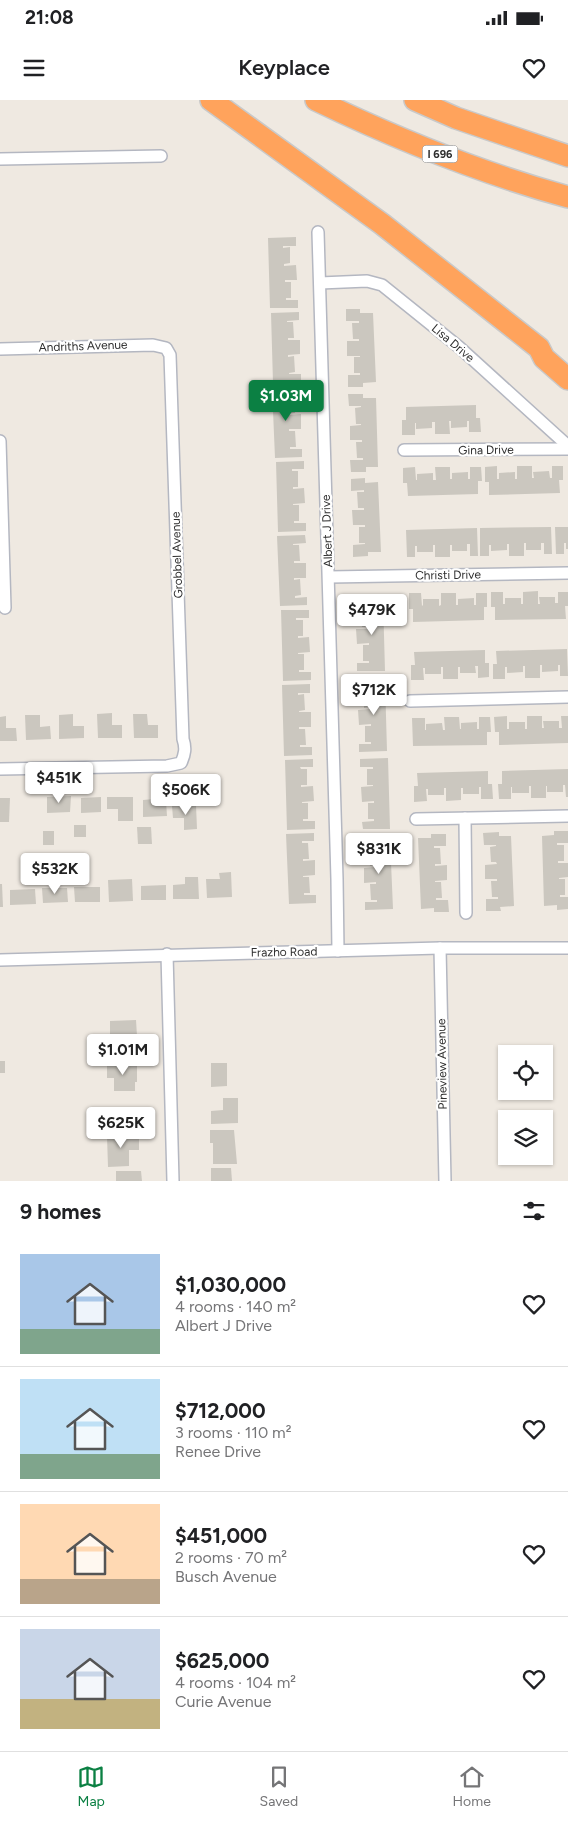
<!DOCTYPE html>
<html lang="en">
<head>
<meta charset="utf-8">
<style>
	:root { --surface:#fff; --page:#f6f6f6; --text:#202124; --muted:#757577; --line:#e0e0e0; --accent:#0b8043 }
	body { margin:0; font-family:Figtree,sans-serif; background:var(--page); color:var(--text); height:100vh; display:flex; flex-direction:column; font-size:19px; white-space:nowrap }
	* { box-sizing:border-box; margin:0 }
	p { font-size:16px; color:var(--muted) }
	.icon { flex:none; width:28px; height:28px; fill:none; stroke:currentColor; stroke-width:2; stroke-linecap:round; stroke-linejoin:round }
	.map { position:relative; height:1081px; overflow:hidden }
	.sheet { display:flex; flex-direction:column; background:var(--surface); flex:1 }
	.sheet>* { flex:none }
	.controls { position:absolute; left:498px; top:945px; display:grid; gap:10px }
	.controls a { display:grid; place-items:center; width:55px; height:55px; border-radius:0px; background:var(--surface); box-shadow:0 1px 4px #0004; font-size:25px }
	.price { position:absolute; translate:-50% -42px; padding:0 11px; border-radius:5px; background:#fff; color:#222; font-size:16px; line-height:32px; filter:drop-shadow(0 1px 2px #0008) }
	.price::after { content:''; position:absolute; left:50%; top:30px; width:15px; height:11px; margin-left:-8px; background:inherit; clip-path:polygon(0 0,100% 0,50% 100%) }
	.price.current { background:var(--accent); color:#fff }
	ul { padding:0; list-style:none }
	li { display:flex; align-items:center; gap:15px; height:125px; padding:0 20px }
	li+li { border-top:1px solid var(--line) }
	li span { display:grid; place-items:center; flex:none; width:140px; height:100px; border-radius:0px; color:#555 }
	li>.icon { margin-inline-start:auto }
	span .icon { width:60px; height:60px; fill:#fffc; stroke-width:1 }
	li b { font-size:21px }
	h2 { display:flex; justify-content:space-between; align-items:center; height:60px; padding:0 20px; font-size:21px }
	.status { display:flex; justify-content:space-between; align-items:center; height:35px; padding:0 25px; background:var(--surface); direction:ltr }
	.status svg { height:14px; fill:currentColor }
	header { display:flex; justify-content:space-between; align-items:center; height:65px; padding:0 20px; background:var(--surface); font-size:22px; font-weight:600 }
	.tab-bar { display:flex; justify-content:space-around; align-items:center; height:70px; border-top:1px solid var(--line); background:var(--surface); font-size:14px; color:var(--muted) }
	.tab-bar a { display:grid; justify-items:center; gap:2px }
	.tab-bar .current { color:var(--accent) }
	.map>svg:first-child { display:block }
</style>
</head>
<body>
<div class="status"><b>21:08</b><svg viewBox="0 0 49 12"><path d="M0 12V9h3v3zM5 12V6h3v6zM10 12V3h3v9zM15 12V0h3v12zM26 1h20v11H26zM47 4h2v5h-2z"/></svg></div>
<header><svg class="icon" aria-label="menu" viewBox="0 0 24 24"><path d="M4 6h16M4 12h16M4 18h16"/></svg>Keyplace<svg class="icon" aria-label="heart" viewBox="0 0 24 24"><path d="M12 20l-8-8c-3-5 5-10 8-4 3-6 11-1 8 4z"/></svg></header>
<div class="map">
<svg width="568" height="1081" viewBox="0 0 568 1081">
	<rect width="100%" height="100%" fill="#efe9e1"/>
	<g fill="#cbc7bf">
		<path d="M296 137V146H283V148L290 147V163L284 164V166L296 165 297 180H285V182H291V198H286V200H298V208H270L268 138Z"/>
		<path d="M346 209H360V213H373L376 282 363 283V287H348V275H360V273H354V257H360V256H347V241H359V239H353L352 223H359V221H346Z"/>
		<path d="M299 212V220L287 221V222H293L294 238H288V240H300V254L288 255V257L294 256 295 272 289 273V274H301V282L273 283 271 213Z"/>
		<path d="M300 286 301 295H288V297H294L295 313H289V315L301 314V329H289V331H295L296 347H290V349H302V357L275 358 272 287Z"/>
		<path d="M348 294H363V298H376L378 367H366V372H351L350 360H363V358H357L356 342H362V340H350V326L361 325V324H356L355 308 361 307V306H349Z"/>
		<path d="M476 305V318H480L481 332H469V321H467V327L451 328V321H449L450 334H435V322H432V328L416 329V323H415V335H402V320H406V307Z"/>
		<path d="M304 361V369H292V371H298V387H293V389L304 388 305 403 293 404V405H299V421H294V423H306V431L278 432 276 362Z"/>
		<path d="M497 366V379H499V373L515 372V379H517V366H532V378H534L533 372 549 371 550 378H552V366H563V380H559L560 393 489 395V382H485V367Z"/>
		<path d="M415 367 416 380H417V374L433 373V380H436L435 367H450V379H452V373L468 372V379H470V367H481L482 381H478V394L408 396 407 383H403V368Z"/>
		<path d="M365 378V383L378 382 381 452H368V456L353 457V445L365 444V443H359V427H365V425H353L352 410H364V408H358L357 392H364V390L351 391V379Z"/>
		<path d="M551 427 552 454H544V443H541V450H526V443H524V456H509V444H507V450L491 451V445H489V456H480V428Z"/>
		<path d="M555 427H568V449H566V443H564V454H556Z"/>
		<path d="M477 428 478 456H470V444H467V451H452V445H450V457H435V445H433V452H417V446H415V457H407L406 430Z"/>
		<path d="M305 435 306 443 293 444V445H299L300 461H294V463H306V478H294V480L300 479 301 495 295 496V498L307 497V505L280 506 277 436Z"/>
		<path d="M538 491V504H540L539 497H555V503H558V492H568V506H565L566 519 495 520V507H491V492H503V504H505V498H521V504H523V492Z"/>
		<path d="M409 493H421L422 506 423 505V499H439V506L441 505V493H456V505H458V499L474 498V505H476V493H487V507H484V520L413 522V509H409Z"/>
		<path d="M383 500 385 571H357V563H369V561H363V545H369V543L357 544 356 529H368V527H362L361 511H368V509H355V501Z"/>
		<path d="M281 510H309V518H296V520H303V536H298V538L309 537 310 552 298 553V554H304V570H299V572H311V580L283 581Z"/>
		<path d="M567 549 568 576H560V565H558V571L542 572V565H540V578H525V566H523V572L507 573V567H505V579H493V564H497L496 551Z"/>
		<path d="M485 550V563H489V577L478 578V566H475L476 573H460V567H458V579H443V567H441V574H425V568H423L424 580H411V565H415L414 552Z"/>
		<path d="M385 581 387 651 359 652V644H371V642H365V626H371V624L359 625 358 610 370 609V607L364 608V592H370V590H357V582Z"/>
		<path d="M310 584V593H298V595L304 594 305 610 299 611V612H311V627H299V629H305L306 645H300V647H312V655L284 656 282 585Z"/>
		<path d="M112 613V625H122V638H98L97 614Z"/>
		<path d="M73 614V626H84V638L59 639V615Z"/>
		<path d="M133 614H147L148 625H158V638H134Z"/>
		<path d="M25 615H40V627L50 626 51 639 26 640Z"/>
		<path d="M6 616V628H16L17 641H0V617Z"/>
		<path d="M507 616V629H509V622H525V629H527V616H542V628H544L543 621H559V628H562L561 616H568V643L499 645V632H495L494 617Z"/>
		<path d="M444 617H459L460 629H461V623L477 622V629H479V617H490L491 632H487V645L413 646 412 618H425V630H426V624L442 623 443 630H445Z"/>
		<path d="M388 658 390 729H363L362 722 374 721V719H368V703H374V701L362 702 361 687 373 686V685H367V669H373V667H360V659Z"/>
		<path d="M313 659V667H300L301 669H307V685H301V687L313 686 314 701 302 702V703H308V719H303V721H315V729L287 730 285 660Z"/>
		<path d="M568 669V697H566L565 685H563V692H547V686H546V698H531V686H529V693H512V687H511V699H499L498 684H502V671Z"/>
		<path d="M488 671V684H492L493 699H481V687H479V694H463V688H461V700L446 701V688H444V695H428V689H426L427 701 414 702V686H418L417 673Z"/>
		<path d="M71 696 70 712 47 713V697Z"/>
		<path d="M101 697V712L81 713V698Z"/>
		<path d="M107 697H133V721H118V709H107Z"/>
		<path d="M0 698H10L9 722H0Z"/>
		<path d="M154 699V701H166L167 716 143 717V700Z"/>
		<path d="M196 705 197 729 184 730V718H173L172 706Z"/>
		<rect x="74" y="725" width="12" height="12"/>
		<path d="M137 727H151L152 744H138Z"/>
		<rect x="43" y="731" width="11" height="14"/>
		<path d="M554 731H568V743H557V745H564V761H558V763H568V777L559 778V779H565V795H560V797H568V809L557 810V805L544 806 542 736 554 735Z"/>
		<path d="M499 732V736H511L514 806 500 807 501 811H486V799H498V797H492L491 781H497V779H485V765L497 764 496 762H491L490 747 496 746V745H484L483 733Z"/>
		<path d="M314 733V741H302V743H308L309 759H303V761L315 760V775L303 776V777H309L310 793H304V795H316V803L289 804 286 734Z"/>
		<path d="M431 734H446V746H434V748H440L441 764H435V766L447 765V780L435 781V782H441L442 798H436V800H448L449 812H434V808L421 809 418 738H431Z"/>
		<path d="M390 739 393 809 365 810V802H377V800H371L370 784H376V782L364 783V768L376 767 375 765 370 766 369 750 375 749V748H363V740Z"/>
		<path d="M231 772 232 797 207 798 206 779H220L219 773Z"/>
		<path d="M185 777H198L199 799H173V785L185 784Z"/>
		<path d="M132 779 133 801 109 802 108 780Z"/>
		<path d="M0 784H2L3 807H0Z"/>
		<path d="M166 785V800H141V786Z"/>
		<path d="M74 787H100V802H75Z"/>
		<path d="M42 788H67L68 802 43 803Z"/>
		<path d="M35 789 36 804 10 805V790Z"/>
		<path d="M136 920 137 936H134V945H110V921Z"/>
		<rect x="0" y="961" width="5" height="12"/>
		<path d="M107 963H137V982H135V991H114V978H107Z"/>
		<path d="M211 963H227V986L211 987Z"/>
		<path d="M223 998H238V1023L211 1024V1011L223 1010Z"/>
		<path d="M210 1030H234L237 1064H213V1043H210Z"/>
		<path d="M139 1035V1050H129V1066L108 1067 107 1036Z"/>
		<path d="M211 1068H231L232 1081H211Z"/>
		<path d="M116 1071H141L142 1081H116Z"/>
	</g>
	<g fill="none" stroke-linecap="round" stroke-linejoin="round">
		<defs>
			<g id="minor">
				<path d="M0 59 161 56"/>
				<path d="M318 132 337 779 338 851"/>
				<path d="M320 183 367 181 382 185 459 247 568 346"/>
				<path d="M0 249 153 245 166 248 170 255 183 639C186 648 185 654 181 663L167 666 0 669"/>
				<path d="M0 341 5 508"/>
				<path d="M404 350 568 349"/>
				<path d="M329 477 568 473"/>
				<path d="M410 601 568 597"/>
				<path d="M465 718 466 813"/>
				<path d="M416 719 568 716"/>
				<path d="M440 848 445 1081"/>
				<path d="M167 854 173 1081"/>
				<path d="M0 860 440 848H568"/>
			</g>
			<g id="motorway">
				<path d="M211 0 382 124 539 248 544 258 568 279"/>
				<path d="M316 0C397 39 481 73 568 97"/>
				<path d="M415 0 456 18 568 56"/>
			</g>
		</defs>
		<use href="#minor" stroke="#b4b7c1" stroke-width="14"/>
		<use href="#motorway" stroke="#c9c9c9" stroke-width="24"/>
		<use href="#minor" stroke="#fff" stroke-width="11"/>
		<use href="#motorway" stroke="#ffa35c" stroke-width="21"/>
	</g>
	<g text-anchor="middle" stroke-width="4.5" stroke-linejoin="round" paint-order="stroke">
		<rect fill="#fff" stroke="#6d6d6d" stroke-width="1" x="422.5" y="45.5" width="35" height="17" rx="4"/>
		<g font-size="11" font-weight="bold" fill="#2e2e2e">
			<text x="440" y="58">I 696</text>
		</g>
		<g font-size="12" fill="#2e2e2e" stroke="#fff">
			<text transform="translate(453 243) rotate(40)" y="4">Lisa Drive</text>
			<text transform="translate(83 246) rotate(-2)" y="4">Andriths Avenue</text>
			<text transform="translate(486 350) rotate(-1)" y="4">Gina Drive</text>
			<text transform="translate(327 431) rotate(-92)" y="4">Albert J Drive</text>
			<text transform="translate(177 455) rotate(-92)" y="4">Grobbel Avenue</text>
			<text transform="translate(448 475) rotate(-1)" y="4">Christi Drive</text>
			<text transform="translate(284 852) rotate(-1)" y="4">Frazho Road</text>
			<text transform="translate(442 964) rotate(-91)" y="4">Pineview Avenue</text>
		</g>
	</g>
</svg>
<div class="controls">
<a><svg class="icon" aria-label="locate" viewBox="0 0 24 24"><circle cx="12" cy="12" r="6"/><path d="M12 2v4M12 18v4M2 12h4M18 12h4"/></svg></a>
<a><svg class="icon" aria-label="layers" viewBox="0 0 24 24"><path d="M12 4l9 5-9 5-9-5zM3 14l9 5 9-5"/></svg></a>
</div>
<b class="price current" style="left:286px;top:322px">$1.03M</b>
<b class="price" style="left:372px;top:536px">$479K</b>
<b class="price" style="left:374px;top:616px">$712K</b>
<b class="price" style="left:59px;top:704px">$451K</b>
<b class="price" style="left:186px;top:716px">$506K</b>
<b class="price" style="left:379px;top:775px">$831K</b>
<b class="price" style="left:55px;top:795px">$532K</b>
<b class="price" style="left:123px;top:976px">$1.01M</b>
<b class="price" style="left:121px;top:1049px">$625K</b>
</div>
<section class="sheet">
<h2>9 homes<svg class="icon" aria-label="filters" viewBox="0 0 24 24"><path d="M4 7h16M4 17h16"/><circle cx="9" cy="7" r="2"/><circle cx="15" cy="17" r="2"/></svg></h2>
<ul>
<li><span style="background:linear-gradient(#a9c7e8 75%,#7fa58c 0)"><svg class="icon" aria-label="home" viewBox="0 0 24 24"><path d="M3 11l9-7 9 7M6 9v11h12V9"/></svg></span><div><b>$1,030,000</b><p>4 rooms · 140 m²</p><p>Albert J Drive</p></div><svg class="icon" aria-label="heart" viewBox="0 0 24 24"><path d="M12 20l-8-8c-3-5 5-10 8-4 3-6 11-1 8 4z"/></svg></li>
<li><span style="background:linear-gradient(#bfe0f5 75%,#7fa58c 0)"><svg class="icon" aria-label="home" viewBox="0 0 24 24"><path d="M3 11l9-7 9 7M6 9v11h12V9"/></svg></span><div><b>$712,000</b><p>3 rooms · 110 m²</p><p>Renee Drive</p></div><svg class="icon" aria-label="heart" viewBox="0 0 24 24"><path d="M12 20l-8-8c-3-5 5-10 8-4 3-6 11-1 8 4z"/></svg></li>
<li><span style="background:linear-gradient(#ffd9b3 75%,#b9a48a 0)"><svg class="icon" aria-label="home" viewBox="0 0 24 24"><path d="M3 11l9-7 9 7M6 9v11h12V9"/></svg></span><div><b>$451,000</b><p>2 rooms · 70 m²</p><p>Busch Avenue</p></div><svg class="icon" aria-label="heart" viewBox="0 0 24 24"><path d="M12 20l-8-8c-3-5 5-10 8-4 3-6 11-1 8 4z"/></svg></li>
<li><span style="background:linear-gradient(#c9d6e8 70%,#c2b280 0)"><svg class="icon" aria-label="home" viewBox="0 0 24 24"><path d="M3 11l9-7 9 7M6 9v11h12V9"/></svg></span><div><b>$625,000</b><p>4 rooms · 104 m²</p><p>Curie Avenue</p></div><svg class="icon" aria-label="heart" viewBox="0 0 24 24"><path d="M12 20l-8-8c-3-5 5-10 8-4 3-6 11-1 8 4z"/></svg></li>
</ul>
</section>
<nav class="tab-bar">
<a class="current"><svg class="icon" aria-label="map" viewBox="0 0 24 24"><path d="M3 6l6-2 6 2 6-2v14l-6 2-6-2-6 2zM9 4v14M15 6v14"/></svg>Map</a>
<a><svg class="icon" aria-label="saved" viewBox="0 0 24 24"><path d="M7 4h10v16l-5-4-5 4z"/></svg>Saved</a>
<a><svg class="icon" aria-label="home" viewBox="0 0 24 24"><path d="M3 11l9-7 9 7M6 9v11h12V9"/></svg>Home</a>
</nav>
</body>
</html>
